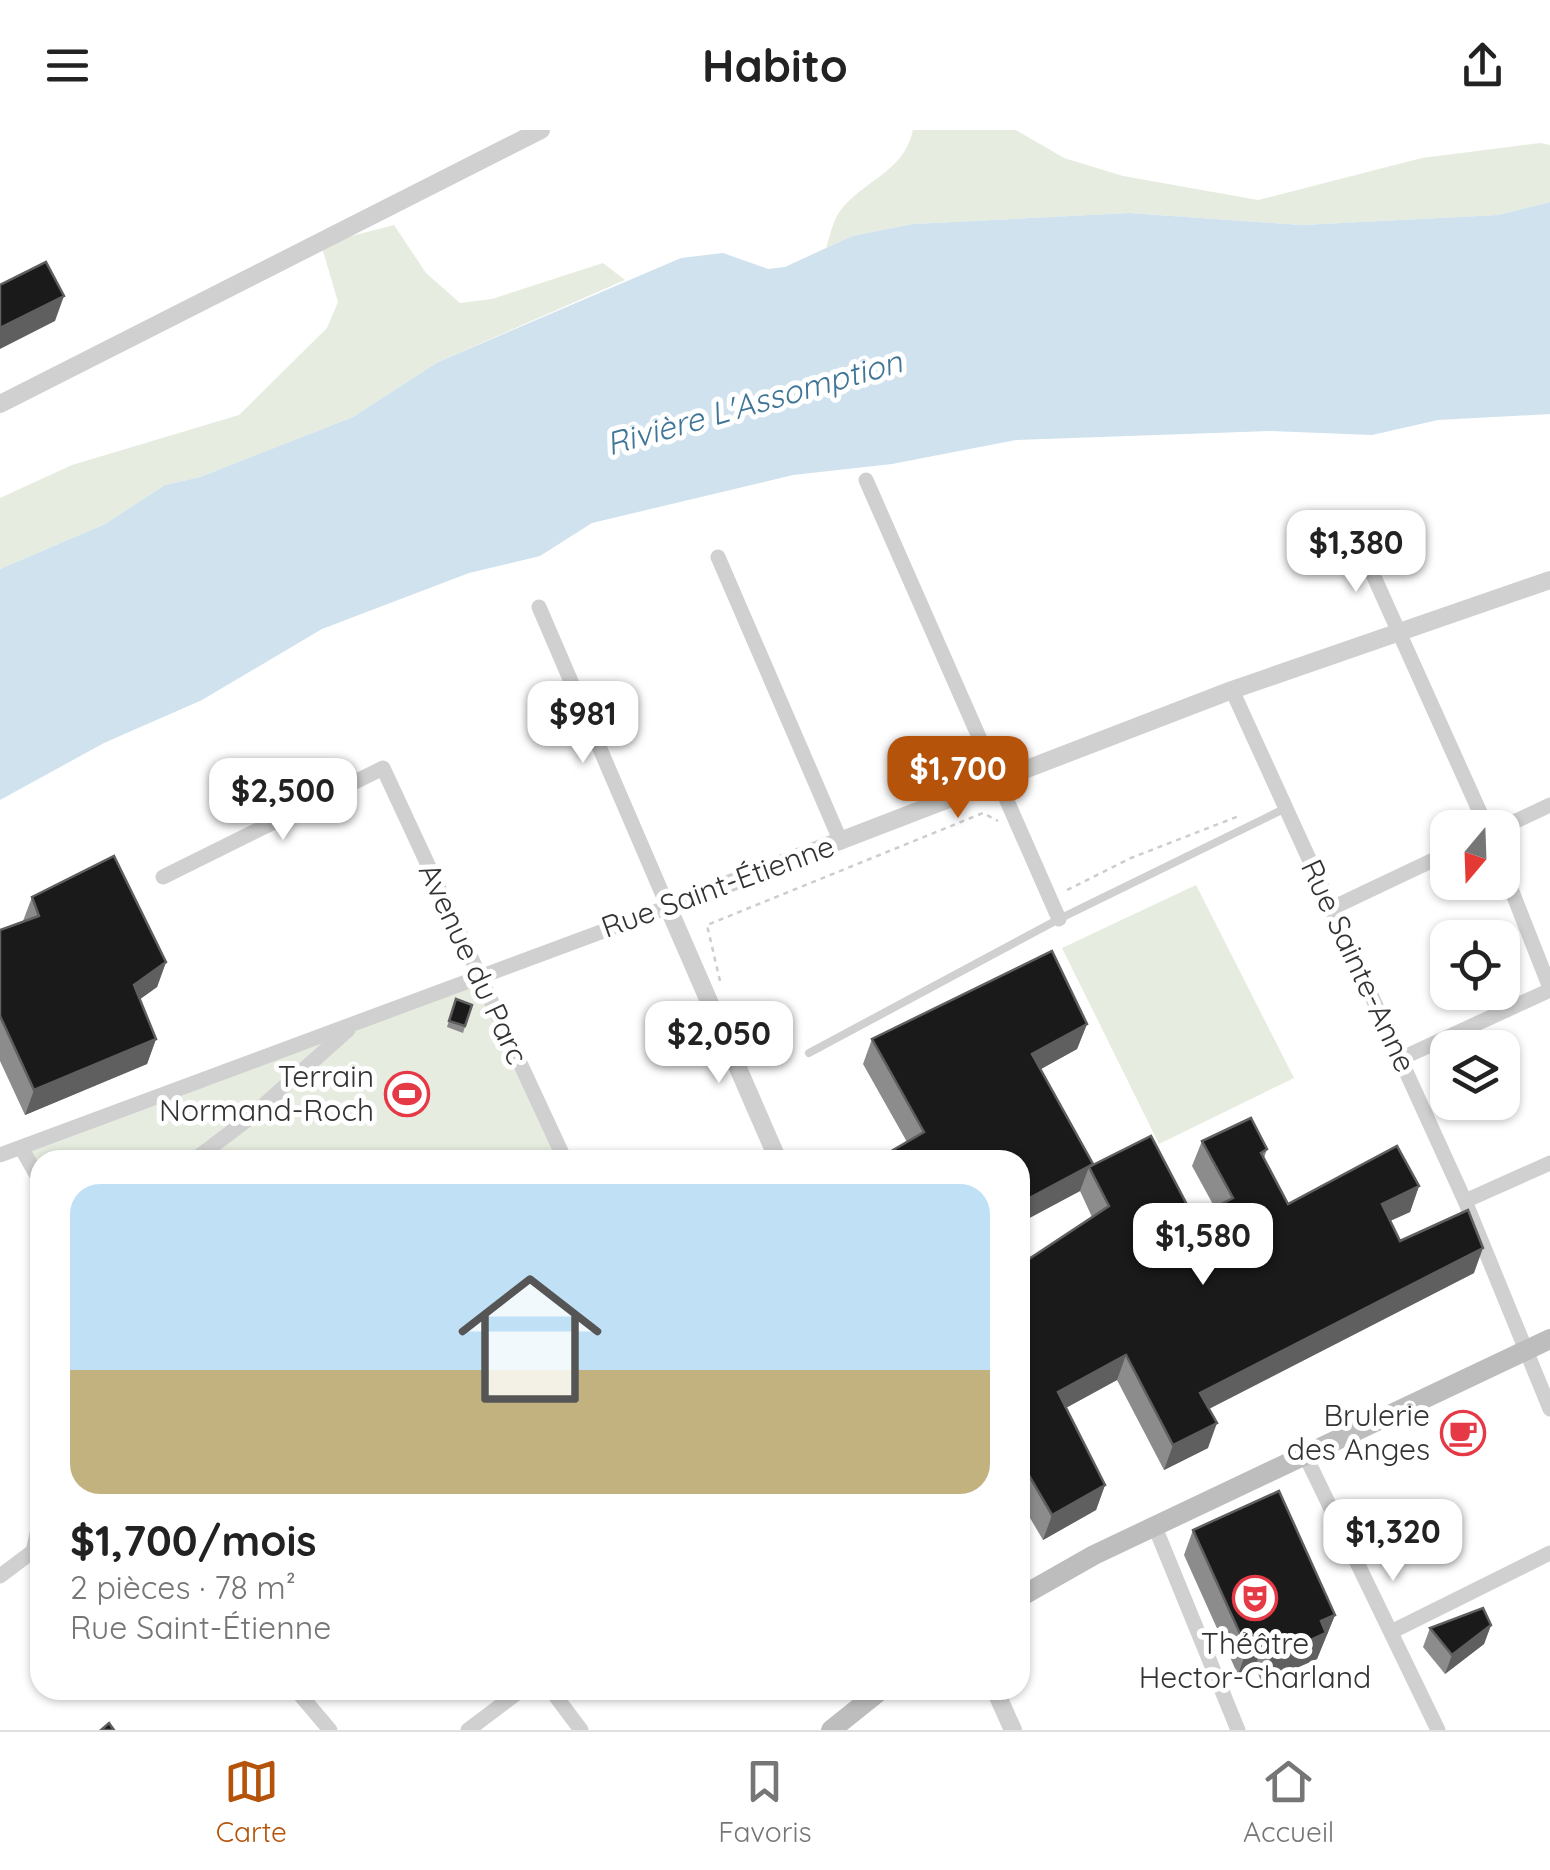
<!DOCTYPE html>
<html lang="fr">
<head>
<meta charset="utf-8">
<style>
	:root { --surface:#fff; --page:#f2f2f2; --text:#222; --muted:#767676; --line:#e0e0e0; --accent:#b45309 }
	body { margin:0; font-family:Quicksand,sans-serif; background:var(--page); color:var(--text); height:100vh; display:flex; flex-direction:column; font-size:38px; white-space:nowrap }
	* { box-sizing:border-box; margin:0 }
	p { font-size:32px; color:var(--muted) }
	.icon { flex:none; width:55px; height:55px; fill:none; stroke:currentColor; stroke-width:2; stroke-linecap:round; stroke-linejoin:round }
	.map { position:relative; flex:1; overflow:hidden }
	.panel { position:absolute; left:30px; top:1020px; width:1000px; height:550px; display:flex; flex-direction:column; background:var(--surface); border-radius:30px; box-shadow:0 2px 8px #0004 }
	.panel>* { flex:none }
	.needle { width:65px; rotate:199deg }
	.tools { position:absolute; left:1430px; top:680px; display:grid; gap:20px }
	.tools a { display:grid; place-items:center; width:90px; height:90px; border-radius:20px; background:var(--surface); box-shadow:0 2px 8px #0004; font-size:50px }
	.price { position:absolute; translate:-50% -85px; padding:0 22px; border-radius:20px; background:#fff; color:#222; font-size:32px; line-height:65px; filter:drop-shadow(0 2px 5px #0008) }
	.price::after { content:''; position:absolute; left:50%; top:60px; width:30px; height:22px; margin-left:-15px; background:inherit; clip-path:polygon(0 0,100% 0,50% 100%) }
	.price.selected { background:var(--accent); color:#fff }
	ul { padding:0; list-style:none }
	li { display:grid; align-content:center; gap:20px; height:530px; padding:0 40px }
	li+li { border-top:2px solid var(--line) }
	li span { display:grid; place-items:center; height:310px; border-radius:30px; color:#555 }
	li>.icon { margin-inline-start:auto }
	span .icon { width:180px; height:180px; fill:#fffc; stroke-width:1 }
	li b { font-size:42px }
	header { display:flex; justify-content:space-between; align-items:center; height:130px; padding:0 40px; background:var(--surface); font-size:45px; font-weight:700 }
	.dock { display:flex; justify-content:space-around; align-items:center; height:140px; border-top:2px solid var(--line); background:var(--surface); font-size:28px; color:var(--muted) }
	.dock a { display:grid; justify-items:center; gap:5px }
	.dock .selected { color:var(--accent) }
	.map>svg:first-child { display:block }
</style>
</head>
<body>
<header><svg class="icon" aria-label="menu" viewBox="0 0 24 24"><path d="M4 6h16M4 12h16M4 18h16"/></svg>Habito<svg class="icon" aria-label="share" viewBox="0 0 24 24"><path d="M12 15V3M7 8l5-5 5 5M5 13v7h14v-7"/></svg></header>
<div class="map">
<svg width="1550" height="1600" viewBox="0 0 1550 1600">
	<rect width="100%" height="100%" fill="#fff"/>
	<g fill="#e6ecdf">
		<path d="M913 0H1016L1064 28 1123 46 1258 70 1422 28 1540 13 1550 15V72L1498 85 1302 95 1129 83 913 94 852 106 826 118C830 107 833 90 840 81 863 50 904 43 913 0Z"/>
		<path d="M394 95 426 143 460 173 492 169 603 133 625 150 438 232 353 287 200 347 165 355 105 394 0 439V368L72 335 239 285 327 198 338 172 321 114Z"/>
		<path d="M1196 755 1294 948 1159 1014 1062 818Z"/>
		<path d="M477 845 565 1030H40V1051L22 1019Z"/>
	</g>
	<path fill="#cfe2ee" d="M1550 72V284L1438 290 1372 305 1270 301 1016 310 892 334 793 345 592 393 540 426 469 443 322 499 202 570 104 613 0 670V439L105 394 165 355 200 347 353 287 438 232 681 128 723 123 768 139 785 137 852 106 913 94 1129 83 1302 95 1498 85Z"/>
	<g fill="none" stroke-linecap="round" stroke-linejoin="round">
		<g stroke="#cdcdcd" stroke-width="2.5" stroke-dasharray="5 5" stroke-linecap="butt">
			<path d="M1067 760 1131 728 1239 686"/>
			<path d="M720 851 707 795 983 683 998 691"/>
		</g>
		<path stroke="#d0d0d0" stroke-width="8" d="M809 923 1059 789 1286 678"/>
		<g stroke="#d0d0d0" stroke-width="15">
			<path d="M866 350 1059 789"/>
			<path d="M1357 409 1487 698"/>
			<path d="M718 427 841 712"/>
			<path d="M1232 560 1465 1071 1550 1279"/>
			<path d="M1501 698 1550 675"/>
			<path d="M1502 736 1550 858"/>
			<path d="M163 747 383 638 565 1030"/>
			<path d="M1332 778 1448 723"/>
			<path d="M1400 929 1550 860"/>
			<path d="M22 1019 40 1051"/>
			<path d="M0 1025 668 777 539 477"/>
			<path d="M194 1030 247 990 348 900"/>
			<path d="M1465 1071 1550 1033"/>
			<path d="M1306 1327 1438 1600"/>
			<path d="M1155 1397 1238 1600"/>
			<path d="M33 1422 40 1390"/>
			<path d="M0 1446 40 1416"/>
			<path d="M1391 1502 1550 1423"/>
			<path d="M296 1560 330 1600"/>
			<path d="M551 1560 581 1600"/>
			<path d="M468 1600 521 1560"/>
		</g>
		<g stroke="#d0d0d0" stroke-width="18">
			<path d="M0 274 541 0"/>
			<path d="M778 1030 668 777 1232 560 1550 450"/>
			<path d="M995 1560 1013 1600"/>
		</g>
		<g stroke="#bdbdbd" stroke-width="20">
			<path d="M1020 1467 1094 1425 1550 1209"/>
			<path d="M831 1600 881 1560"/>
		</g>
	</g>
	<g fill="#8c8c8c">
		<path d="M32 767 166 832 157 857 140 869 156 909 147 934 25 985 0 931V800L23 791Z"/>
		<path d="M456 869 472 875 463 903 447 897Z"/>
		<path d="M1087 894 1077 919 1041 939 1093 1034 1194 1088 1215 1078 1192 1036 1202 1011 1267 1019 1264 1028 1288 1074 1419 1056 1410 1082 1390 1091 1400 1111 1474 1143 1209 1279 1208 1318 1164 1340 1117 1250 1066 1278 1105 1355 1096 1380 1043 1410 1020 1371V1135L1092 1087 1080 1061 1020 1093V1030L907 1012 863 934 872 909Z"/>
		<path d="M1193 1400 1335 1485 1317 1529 1262 1553 1255 1537 1238 1545 1184 1425Z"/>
		<path d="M1491 1495 1484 1514 1445 1544 1423 1517 1430 1498Z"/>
	</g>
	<g fill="#5f5f5f">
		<path d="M64 166 55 191 0 219V198Z"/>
		<path d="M166 832 157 857 125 880 134 855Z"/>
		<path d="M1087 894 1077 919 1023 949 1032 924Z"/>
		<path d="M156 909 147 934 25 985 34 960Z"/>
		<path d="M1093 1034 1089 1037 1080 1061 1020 1093V1073Z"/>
		<path d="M1419 1056 1410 1082 1372 1099 1382 1074Z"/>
		<path d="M1483 1118 1474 1143 1191 1288 1200 1263Z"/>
		<path d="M1126 1225 1117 1250 1049 1287 1058 1262Z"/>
		<path d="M1217 1293 1208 1318 1164 1340 1173 1315Z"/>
		<path d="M1105 1355 1096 1380 1043 1410 1052 1385Z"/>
		<path d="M1335 1485 1317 1529 1262 1553 1271 1528 1321 1491Z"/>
		<path d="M1491 1495 1484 1514 1445 1544 1452 1525Z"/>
		<path d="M1264 1512 1255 1537 1238 1545 1247 1519Z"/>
	</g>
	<g fill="#1a1a1a" stroke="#5f5f5f" stroke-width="2.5">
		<path d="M46 132 64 166 0 198V155Z"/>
		<path d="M114 726 166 832 134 855 156 909 34 960 0 886V800L39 786 32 767Z"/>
		<path d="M1052 821 1087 894 1032 924 1093 1034 1020 1073V1030H876L924 1002 872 909Z"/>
		<path d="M456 869 472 875 465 896 449 891Z"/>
		<path d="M1251 988 1267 1019 1261 1023 1288 1074 1397 1016 1419 1056 1382 1074 1400 1111 1468 1080 1483 1118 1200 1263 1217 1293 1173 1315 1126 1225 1058 1262 1105 1355 1052 1385 1020 1330V1135L1109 1076 1089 1037 1151 1006 1194 1088 1233 1068 1202 1011Z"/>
		<path d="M1279 1361 1335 1485 1321 1491 1326 1503 1271 1528 1264 1512 1247 1519 1193 1400Z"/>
		<path d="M1483 1478 1491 1495 1452 1525 1430 1498Z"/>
		<path d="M109 1593 114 1600H101Z"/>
	</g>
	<defs>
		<symbol id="stadium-ring" viewBox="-11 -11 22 22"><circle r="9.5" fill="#fff" stroke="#e63946" stroke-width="1.5"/><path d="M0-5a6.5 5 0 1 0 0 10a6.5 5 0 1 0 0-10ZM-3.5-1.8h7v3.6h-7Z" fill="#e63946"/></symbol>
		<symbol id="cafe-ring" viewBox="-11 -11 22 22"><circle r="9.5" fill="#fff" stroke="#e63946" stroke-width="1.5"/><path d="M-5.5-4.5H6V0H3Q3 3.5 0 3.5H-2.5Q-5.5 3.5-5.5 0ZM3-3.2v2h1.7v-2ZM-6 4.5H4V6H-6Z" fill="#e63946"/></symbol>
		<symbol id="theatre-ring" viewBox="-11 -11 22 22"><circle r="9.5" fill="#fff" stroke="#e63946" stroke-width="1.5"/><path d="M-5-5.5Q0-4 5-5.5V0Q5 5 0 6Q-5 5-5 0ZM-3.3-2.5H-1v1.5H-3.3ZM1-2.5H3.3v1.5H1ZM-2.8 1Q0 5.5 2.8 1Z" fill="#e63946"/></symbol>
	</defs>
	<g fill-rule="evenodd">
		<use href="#stadium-ring" x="382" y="939" width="50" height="50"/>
		<use href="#cafe-ring" x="1438" y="1278" width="50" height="50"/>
		<use href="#theatre-ring" x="1230" y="1443" width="50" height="50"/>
	</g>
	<g text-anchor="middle" stroke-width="10" stroke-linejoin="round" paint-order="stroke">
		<g font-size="30" fill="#333" stroke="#fff">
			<text transform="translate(718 757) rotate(-20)" y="10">Rue Saint-Étienne</text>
			<text transform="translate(473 834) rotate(65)" y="10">Avenue du Parc</text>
			<text transform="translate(1358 836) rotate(65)" y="10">Rue Sainte-Anne</text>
		</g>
		<g font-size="30" fill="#333" stroke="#fff" text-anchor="end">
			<text x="374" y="957">Terrain<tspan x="374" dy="34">Normand-Roch</tspan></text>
			<text x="1430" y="1296">Brulerie<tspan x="1430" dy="34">des Anges</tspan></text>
			<text x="1255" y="1524" text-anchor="middle">Théâtre<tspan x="1255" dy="34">Hector-Charland</tspan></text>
		</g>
		<g font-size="32" font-style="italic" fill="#3f7597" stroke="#fff">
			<text transform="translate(754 273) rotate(-16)" y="11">Rivière L'Assomption</text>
		</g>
	</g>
</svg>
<div class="tools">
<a><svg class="needle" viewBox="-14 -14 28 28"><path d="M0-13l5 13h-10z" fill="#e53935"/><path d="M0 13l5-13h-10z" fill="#767676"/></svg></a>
<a><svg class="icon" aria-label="locate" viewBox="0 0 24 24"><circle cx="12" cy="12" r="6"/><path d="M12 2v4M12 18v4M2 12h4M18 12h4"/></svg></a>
<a><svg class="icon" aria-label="layers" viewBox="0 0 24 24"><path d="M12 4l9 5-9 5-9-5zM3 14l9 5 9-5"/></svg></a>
</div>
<b class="price" style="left:1356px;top:465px">$1,380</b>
<b class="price" style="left:583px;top:636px">$981</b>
<b class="price selected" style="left:958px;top:691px">$1,700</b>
<b class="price" style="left:283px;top:713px">$2,500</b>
<b class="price" style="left:719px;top:956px">$2,050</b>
<b class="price" style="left:1203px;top:1158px">$1,580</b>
<b class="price" style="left:1393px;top:1454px">$1,320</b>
<section class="panel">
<ul>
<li><span style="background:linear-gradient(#bfe0f5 60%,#c2b280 0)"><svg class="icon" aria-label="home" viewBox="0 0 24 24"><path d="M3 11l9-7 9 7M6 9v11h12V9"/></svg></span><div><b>$1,700/mois</b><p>2 pièces · 78 m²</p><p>Rue Saint-Étienne</p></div></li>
</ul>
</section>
</div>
<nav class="dock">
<a class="selected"><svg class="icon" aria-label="map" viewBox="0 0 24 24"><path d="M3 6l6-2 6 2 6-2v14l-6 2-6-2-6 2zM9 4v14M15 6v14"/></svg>Carte</a>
<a><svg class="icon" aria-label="saved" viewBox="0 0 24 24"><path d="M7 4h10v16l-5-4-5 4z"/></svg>Favoris</a>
<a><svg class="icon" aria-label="home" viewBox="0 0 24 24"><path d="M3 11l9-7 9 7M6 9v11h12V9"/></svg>Accueil</a>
</nav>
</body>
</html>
